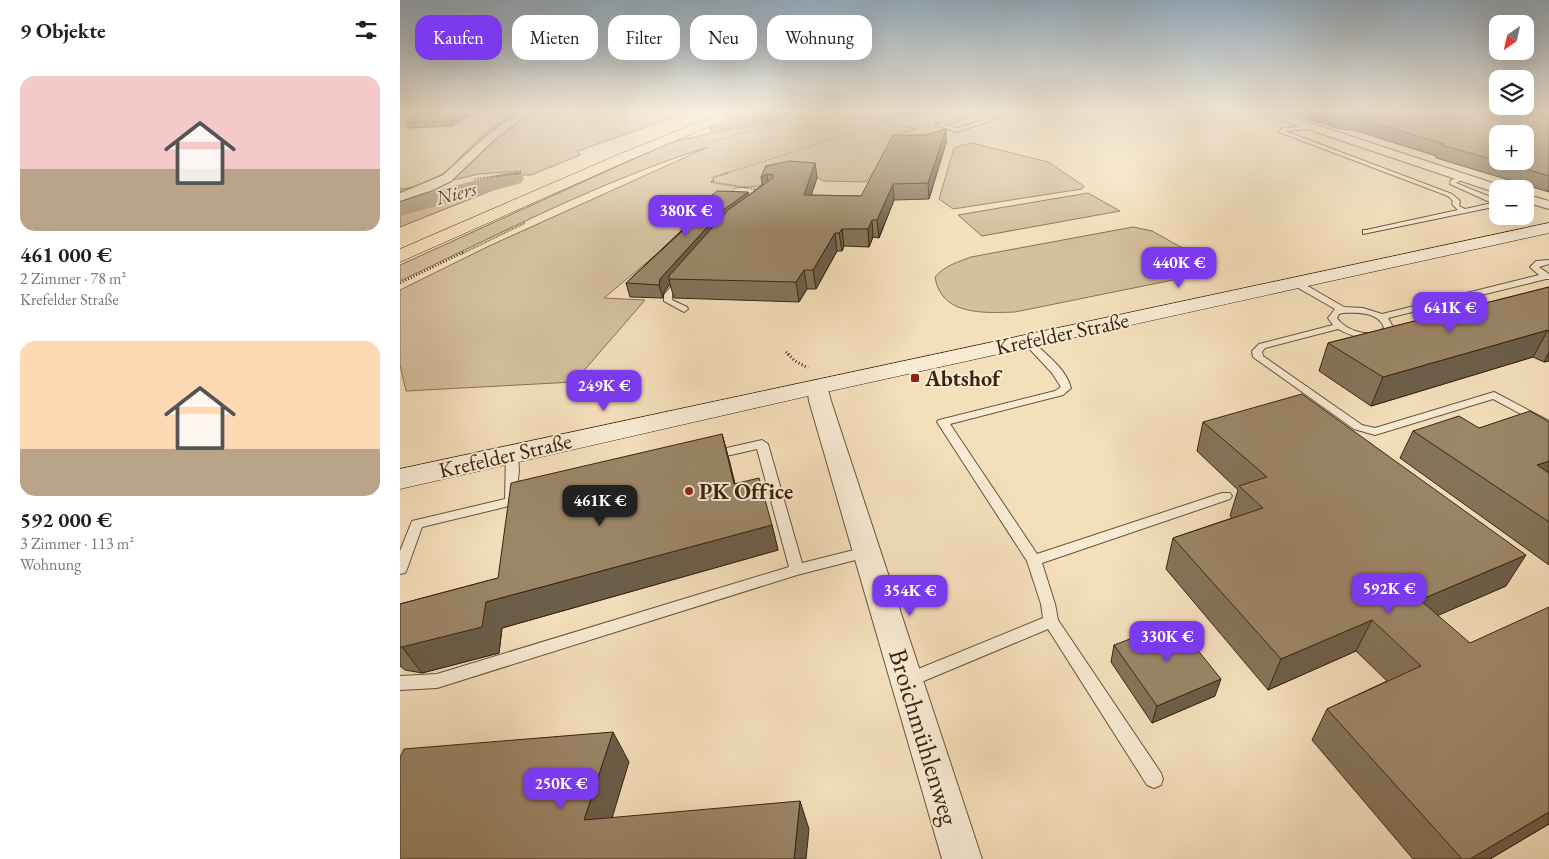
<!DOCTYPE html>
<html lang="de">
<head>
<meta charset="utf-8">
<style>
	:root { --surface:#fff; --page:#f6f6f6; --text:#222; --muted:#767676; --accent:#7c3aed }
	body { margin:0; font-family:"EB Garamond",serif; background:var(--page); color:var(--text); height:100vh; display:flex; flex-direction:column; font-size:19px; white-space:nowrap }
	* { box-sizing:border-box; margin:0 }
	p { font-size:16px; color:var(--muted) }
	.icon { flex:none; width:28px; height:28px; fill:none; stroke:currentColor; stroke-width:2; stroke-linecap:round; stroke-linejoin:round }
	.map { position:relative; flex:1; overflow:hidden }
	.drawer { display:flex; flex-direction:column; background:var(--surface); width:400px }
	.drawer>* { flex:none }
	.guide { position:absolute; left:15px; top:15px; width:475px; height:45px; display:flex; gap:10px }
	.needle { width:32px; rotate:214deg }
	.buttons { position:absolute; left:1089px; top:15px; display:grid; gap:10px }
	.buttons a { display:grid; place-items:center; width:45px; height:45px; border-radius:10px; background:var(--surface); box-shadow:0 5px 20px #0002; font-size:25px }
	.price { position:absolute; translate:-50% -42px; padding:0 11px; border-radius:10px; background:var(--accent); color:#fff; font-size:16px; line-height:32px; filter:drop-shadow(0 1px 2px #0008) }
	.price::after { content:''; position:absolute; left:50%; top:30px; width:15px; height:11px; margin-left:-8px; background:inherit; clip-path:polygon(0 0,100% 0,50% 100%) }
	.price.current { background:#222; color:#fff }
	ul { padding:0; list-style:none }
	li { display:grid; align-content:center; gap:10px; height:265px; padding:0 20px }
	li span { display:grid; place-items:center; height:155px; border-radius:15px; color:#555 }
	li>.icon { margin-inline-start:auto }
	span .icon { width:90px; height:90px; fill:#fffc; stroke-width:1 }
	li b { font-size:21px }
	h2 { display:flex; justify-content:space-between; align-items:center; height:60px; padding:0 20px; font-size:21px }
	.tag { padding:0 18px; border-radius:15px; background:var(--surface); box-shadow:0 5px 20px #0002; font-size:18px; line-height:45px }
	.tag.current { background:var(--accent); color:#fff }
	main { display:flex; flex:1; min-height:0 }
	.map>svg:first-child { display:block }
</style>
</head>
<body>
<main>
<section class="drawer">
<h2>9 Objekte<svg class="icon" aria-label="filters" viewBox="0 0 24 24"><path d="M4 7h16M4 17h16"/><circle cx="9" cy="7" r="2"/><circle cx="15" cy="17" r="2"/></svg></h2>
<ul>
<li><span style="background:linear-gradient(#f6c9c9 60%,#b9a48a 0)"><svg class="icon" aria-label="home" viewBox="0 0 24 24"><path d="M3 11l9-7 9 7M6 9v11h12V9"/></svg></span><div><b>461 000 €</b><p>2 Zimmer · 78 m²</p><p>Krefelder Straße</p></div></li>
<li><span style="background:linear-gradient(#ffd9b3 70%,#b9a48a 0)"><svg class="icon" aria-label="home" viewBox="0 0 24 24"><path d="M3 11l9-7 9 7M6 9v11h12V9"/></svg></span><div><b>592 000 €</b><p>3 Zimmer · 113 m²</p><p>Wohnung</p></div></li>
</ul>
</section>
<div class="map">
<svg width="1149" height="859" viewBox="0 0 1149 859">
	<rect width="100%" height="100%" fill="#f4dfbb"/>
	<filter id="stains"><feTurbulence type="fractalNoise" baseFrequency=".004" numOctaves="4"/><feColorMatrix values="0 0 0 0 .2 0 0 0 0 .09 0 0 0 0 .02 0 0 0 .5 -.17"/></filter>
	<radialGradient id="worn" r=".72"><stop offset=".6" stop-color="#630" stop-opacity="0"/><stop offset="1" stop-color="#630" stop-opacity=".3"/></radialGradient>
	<g fill="#d4bf9e" stroke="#877256">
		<path d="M118 111H292L178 151 180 155 131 175H116L121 171 79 174 0 192V189C45 185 52 162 83 135 93 126 107 119 118 111Z"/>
		<path d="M347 111H381L347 118 321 121Z"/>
		<path d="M405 111H523L486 121 516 129 493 136 491 147 466 182 423 181C408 168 372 171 360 186L336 188 204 298 245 300 174 382 6 391 0 365V290L87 247 308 147C201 181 101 233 0 281V265L269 143Z"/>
		<path d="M572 143 648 162 684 186 682 189 553 209 539 199 554 148 562 145Z"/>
		<path d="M108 184 0 227V215Z"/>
		<path d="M688 193 720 211 582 236 558 215Z"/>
		<path d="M733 227 752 231 797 256 800 262 798 269 778 279 615 312C584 313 541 316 535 277 544 266 558 262 571 257Z"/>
	</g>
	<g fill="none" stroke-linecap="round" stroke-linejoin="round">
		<g fill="#b5a081" fill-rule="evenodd">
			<path d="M365 111H399L396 115 318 134 311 132 308 128 311 124Z"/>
			<path d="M112 171 121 173 124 178 121 183 0 216V200Z"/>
		</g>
		<defs>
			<g id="lane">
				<path d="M581 111H587L543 125 557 128 613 111H619L557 132 535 125Z"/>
				<path d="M824 111H835L892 120 890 121Z"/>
				<path d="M911 126 909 129 885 131 1052 194 1060 201 1059 206 1065 209 1092 203 1050 184 1051 180 1065 176V178L1056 183 1098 200V206L963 234V230H966L1058 210 1052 204 1053 201 1048 196 879 132 882 128Z"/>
				<path d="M1149 260V264L1139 267 1149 274V279H1146L988 318 994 329C980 345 954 338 938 329L865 348 862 352 863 356 962 425 975 428 1094 392 1149 421V429L1093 399 975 435 954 429 853 357 852 351 859 344 933 325 928 318 935 309 893 285V281H899L944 307 963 308 982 314 1139 275 1130 267 1136 261ZM943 313C957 312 980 312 984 328 971 339 946 331 937 318L939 314Z"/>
				<path d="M279 277 286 279 272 295V300L287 307 288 309 284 312 264 301V295Z"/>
				<path d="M627 338 630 339C644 353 666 368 671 388L663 395 550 424 637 554 822 493H830L832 496 830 499 642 563 655 604 658 620 761 773 763 779 761 785 754 788 747 785 648 629 507 688 501 686 499 681 501 676 643 618 641 604 627 561 537 422 539 420 655 391 661 387 652 373 622 341Z"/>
				<path d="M362 440 368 444 402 563 466 547 471 548 473 552 471 556 397 575 37 688 0 690V676L37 674 389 567 357 449 313 459 307 455 309 452Z"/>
				<path d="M112 450 118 454 119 471 116 496H126L128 499 126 502 22 527 7 569 5 573 0 574V551L12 521 105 499 106 454Z"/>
			</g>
			<g id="street">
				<path d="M120 111H131L94 140 51 181 33 190 0 201V193L43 175 86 136Z"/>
				<path d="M870 111H880V113L1102 186 1104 189H1098V193L1094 192 872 117Z"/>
				<path d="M1125 194 1149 201V209L1125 202Z"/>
				<path d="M417 380 424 382 427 386 431 401 582 859H542L409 401 407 386 410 382Z"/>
			</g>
			<path id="secondary" d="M1149 223V233L417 394 0 489V469Z"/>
			<path id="highway" d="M327 111H343L341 113 232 159 0 262V249L222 153Z"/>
		</defs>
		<use href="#lane" stroke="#68543a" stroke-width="2"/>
		<use href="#street" stroke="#68543a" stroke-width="2"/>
		<use href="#secondary" stroke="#3a250f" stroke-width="1"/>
		<use href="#highway" stroke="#3a250f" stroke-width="1"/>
		<g stroke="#3a250f" stroke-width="1" stroke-dasharray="0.5 1" stroke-linecap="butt">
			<path d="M354 115 370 111"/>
			<path d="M340 129 415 111"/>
			<path d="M314 141 424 111"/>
			<path d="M114 174 121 173"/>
			<path d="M324 174 480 124 482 121 518 111"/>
		</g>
		<g stroke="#3a250f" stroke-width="2" stroke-dasharray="0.5 1" stroke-linecap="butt">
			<path d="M328 173 314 177 312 182 360 190"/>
			<path d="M74 179 121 173"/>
			<path d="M61 254 125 223"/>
		</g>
		<g stroke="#3a250f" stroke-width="2.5" stroke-dasharray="1 2" stroke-linecap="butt">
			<path d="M0 283 64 252"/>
			<path d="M386 352 389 355"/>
		</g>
		<path stroke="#3a250f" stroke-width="3" stroke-dasharray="1 2.5" stroke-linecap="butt" d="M388 354 395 361 408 368"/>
		<use href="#lane" fill="#f8ead3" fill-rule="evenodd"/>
		<use href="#street" fill="#f8ead3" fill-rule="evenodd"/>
		<use href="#secondary" fill="#f8ead3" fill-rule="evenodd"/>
		<use href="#highway" fill="#f4dfbb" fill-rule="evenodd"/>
	</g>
	<g fill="#857359" stroke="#3a250f">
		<path d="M14 111H100L76 112 52 126 8 128 6 122Z"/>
		<path d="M883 111H1149V192L1036 158V156L954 130 940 129Z"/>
		<path d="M546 129V143L529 199 494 200 479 238 473 237 469 247 444 246 442 251H437L416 289H407L399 302 274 298 270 284 264 292 263 298 230 297 226 283 282 230 280 221 348 192 349 195 362 185 366 166 415 163 417 178 411 195 461 196 526 135Z"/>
		<path d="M1149 287V361L1144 362 1133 357 971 406 919 371 928 343Z"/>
		<path d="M803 422 1106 586 1038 615 1149 824 1090 859H1013L912 740 927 709 987 681 956 651 868 690 766 569 773 538 832 518 830 516 838 490 797 451Z"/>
		<path d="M1149 422V565L1000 458 1013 431 1079 428Z"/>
		<path d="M322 434 335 484 372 525 378 550 102 628 99 653 22 673 5 670 0 666V604L98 578Z"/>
		<path d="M714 645 815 696 752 723 711 662Z"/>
	</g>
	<g fill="#6c5e49" stroke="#3a250f">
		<path d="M68 111H76V112L52 126 50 121Z"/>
		<path d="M546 129V143L529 199 528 183Z"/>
		<path d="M415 163 417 178 406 211 404 195Z"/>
		<path d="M367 174 369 189 364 193 361 177Z"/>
		<path d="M493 184 494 200 479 238 477 220Z"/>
		<path d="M348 192 350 203 269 279 270 284 264 292 263 298 259 285 260 279 322 211Z"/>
		<path d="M472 220 473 237 469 247 468 229Z"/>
		<path d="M442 229 444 246 442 251 439 233Z"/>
		<path d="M435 233 437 251 416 289 413 270Z"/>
		<path d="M404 270 407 289 399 302 396 282Z"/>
		<path d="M1148 330 1133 357 971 406 983 377Z"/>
		<path d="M1149 352V361L1144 362Z"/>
		<path d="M322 434 329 459 341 509 334 484Z"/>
		<path d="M1149 461V483L1137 465Z"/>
		<path d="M372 525 378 550 102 628 99 653 22 673 2 647 86 602Z"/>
		<path d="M1126 555 1106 586 1002 631 1020 600Z"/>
		<path d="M972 620 956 651 868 690 881 659Z"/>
		<path d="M821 679 815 696 752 723 757 706Z"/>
		<path d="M213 732 229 762 203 848 184 820Z"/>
		<path d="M400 801 409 829 406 859H394Z"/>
		<path d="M1149 812V824L1090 859H1070Z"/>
	</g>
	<g fill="#9b8668" stroke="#3a250f">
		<path d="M14 111H68L50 121 6 122Z"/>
		<path d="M923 111H1072L1105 120 1110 115 1093 111H1149V176L1099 161H1125V134H1098V161L1041 145 1044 144 957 118 943 117Z"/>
		<path d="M546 129 528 183 493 184 477 220H472L468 229H442L439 233H435L413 270H404L396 282 269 279V276L328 210 373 178V175L367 174 361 177 366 166 389 161 415 163 404 195 461 196 493 135H526Z"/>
		<path d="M317 191 348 192 322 211 260 279 259 285 226 283 292 222 280 221Z"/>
		<path d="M1149 287V331L1148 330 983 377 928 343Z"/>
		<path d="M902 394 1126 555 1020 600 1070 643 1149 607V812L1070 859H1062L927 709 1021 666 972 620 881 659 773 538 863 508 839 486 867 477 803 422Z"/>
		<path d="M1130 411 1149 422V461L1137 465 1149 473V522L1013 431 1059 416 1079 428Z"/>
		<path d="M322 434 334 484 359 478 372 525 86 602 82 627 2 647H0V604L98 578 111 483Z"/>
		<path d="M775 622 821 679 757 706 714 645Z"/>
		<path d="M213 732 184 820 400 801 394 859H0V757L4 749Z"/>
	</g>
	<linearGradient id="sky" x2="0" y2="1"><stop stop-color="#93acbf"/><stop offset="0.48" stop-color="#faf1e0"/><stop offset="1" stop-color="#faf1e0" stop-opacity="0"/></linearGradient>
	<rect width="1149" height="231" fill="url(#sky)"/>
	<g fill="#8f2418" stroke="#f8ead3" stroke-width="2">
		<rect x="510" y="373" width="10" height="10" rx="2.5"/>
		<circle cx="289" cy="491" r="5"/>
	</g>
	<g text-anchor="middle" stroke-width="4" stroke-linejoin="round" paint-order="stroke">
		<g font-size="20" font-style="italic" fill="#5f4a31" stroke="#f8ead3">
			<text transform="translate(56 193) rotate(-15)" y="7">Niers</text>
		</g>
		<g font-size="22" fill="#3a250f" stroke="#f8ead3">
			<text transform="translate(662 333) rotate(-12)" y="8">Krefelder Straße</text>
			<text transform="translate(105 455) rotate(-13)" y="8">Krefelder Straße</text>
		</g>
		<g font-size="22" font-weight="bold" fill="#3a250f" stroke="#f8ead3" text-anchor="start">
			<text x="525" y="386">Abtshof</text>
			<text x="299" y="499">PK Office</text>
		</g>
		<g font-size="26" fill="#3a250f" stroke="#f8ead3">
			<text transform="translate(524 737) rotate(73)" y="9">Broichmühlenweg</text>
		</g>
	</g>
	<rect width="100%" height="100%" filter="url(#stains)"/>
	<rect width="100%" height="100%" fill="url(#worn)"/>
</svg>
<div class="buttons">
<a><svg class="needle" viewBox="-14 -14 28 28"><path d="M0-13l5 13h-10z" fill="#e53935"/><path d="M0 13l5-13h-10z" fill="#767676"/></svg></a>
<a><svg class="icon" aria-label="layers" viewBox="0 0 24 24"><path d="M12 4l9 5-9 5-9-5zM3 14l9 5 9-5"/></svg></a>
<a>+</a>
<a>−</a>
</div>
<b class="price" style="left:286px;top:237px">380K €</b>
<b class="price" style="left:779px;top:289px">440K €</b>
<b class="price" style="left:1050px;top:334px">641K €</b>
<b class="price" style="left:204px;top:412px">249K €</b>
<b class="price current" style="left:200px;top:527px">461K €</b>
<b class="price" style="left:989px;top:615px">592K €</b>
<b class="price" style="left:510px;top:617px">354K €</b>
<b class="price" style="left:767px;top:663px">330K €</b>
<b class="price" style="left:161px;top:810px">250K €</b>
<div class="guide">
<a class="tag current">Kaufen</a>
<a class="tag">Mieten</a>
<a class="tag">Filter</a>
<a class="tag">Neu</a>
<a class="tag">Wohnung</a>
</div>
</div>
</main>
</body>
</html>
